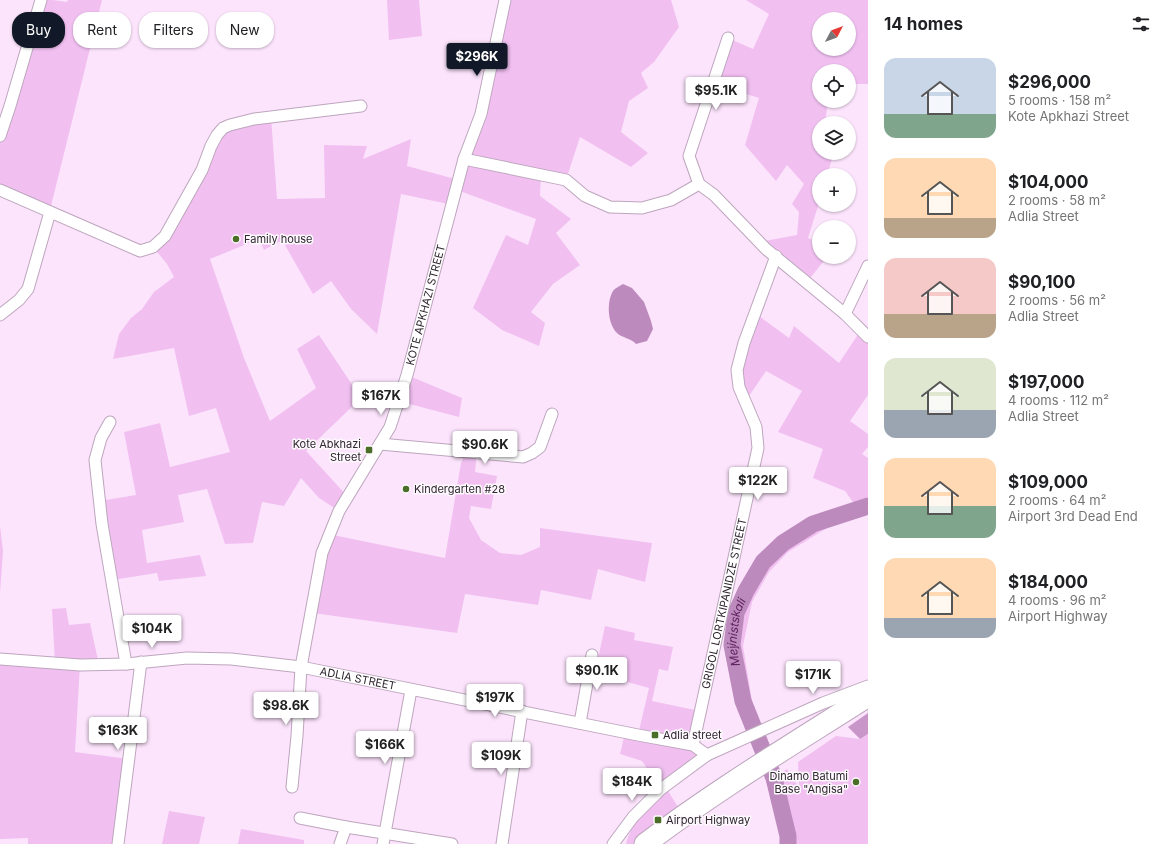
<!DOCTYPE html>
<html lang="en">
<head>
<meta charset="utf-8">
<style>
	:root { --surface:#fff; --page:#f6f6f6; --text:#202124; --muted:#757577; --accent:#111827 }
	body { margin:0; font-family:Inter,sans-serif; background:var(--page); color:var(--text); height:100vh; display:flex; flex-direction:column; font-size:15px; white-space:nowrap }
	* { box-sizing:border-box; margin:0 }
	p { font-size:13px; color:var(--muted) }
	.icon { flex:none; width:22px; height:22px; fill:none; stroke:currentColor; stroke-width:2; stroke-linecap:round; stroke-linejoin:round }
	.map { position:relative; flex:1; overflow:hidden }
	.sheet { display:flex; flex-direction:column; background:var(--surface); width:300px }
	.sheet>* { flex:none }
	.banner { position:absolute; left:12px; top:12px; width:380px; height:36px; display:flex; gap:8px }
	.needle { width:26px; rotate:49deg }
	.controls { position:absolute; left:812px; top:12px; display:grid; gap:8px }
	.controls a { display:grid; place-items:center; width:44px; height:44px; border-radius:50%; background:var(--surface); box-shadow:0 1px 3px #0004; font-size:20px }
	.price { position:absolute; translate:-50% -34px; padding:0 9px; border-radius:4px; background:#fff; color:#222; font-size:13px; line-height:26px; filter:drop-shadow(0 1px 2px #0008) }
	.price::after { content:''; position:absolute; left:50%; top:24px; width:12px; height:9px; margin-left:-6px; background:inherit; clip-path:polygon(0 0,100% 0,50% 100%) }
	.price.active { background:var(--accent); color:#fff }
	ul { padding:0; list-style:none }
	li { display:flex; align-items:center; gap:12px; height:100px; padding:0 16px }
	li span { display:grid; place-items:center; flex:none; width:112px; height:80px; border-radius:12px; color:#555 }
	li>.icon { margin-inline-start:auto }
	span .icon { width:48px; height:48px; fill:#fffc; stroke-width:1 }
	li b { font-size:17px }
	h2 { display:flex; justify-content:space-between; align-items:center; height:48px; padding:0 16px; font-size:17px }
	.chip { padding:0 14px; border-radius:16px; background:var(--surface); box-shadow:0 1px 3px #0004; font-size:14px; line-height:36px }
	.chip.active { background:var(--accent); color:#fff }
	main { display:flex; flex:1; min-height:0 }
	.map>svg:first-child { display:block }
</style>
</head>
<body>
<main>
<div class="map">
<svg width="868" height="844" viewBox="0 0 868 844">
	<rect width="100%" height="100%" fill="#fce4fc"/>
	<g fill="#f1c0f1" fill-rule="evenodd">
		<path d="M42 0H53L67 2 68 0H102L50 210 0 189V134Z"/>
		<path d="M387 0H419L422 36 389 40Z"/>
		<path d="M505 0H671L679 27 654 62 641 73 648 88 629 101 621 132 648 153 631 167 580 137 566 180 541 175 540 196 571 219 556 233 580 265 553 284 531 312 545 323 539 346 502 330 473 308 506 235 528 245 536 219 457 190 453 205 401 194 377 334 351 309 331 281 313 294 282 240 264 250 259 239 210 259 244 358 270 421 316 388 297 349 319 335 361 398 306 451 348 497 339 511 319 498 301 478 284 506 262 502 253 543 225 544 207 489 178 495 184 522 142 530 147 563 200 555 206 576 159 581 157 573 112 580 100 501 136 495 124 432 160 423 170 467 230 452 216 408 189 416 174 348 113 359 119 334 131 318 142 309 154 292 174 277 167 264 153 247 217 135 271 117 277 199 325 198 324 145 367 146 363 159 411 139 407 166 459 180Z"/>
		<path d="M746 0H868V84H849V71H819V101H828L825 123H819V153H834L827 175H819V203L808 238 819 242V257H827L807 282 759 242 797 235 799 212 792 204 804 184 787 165 776 181 745 145 759 98 713 84 728 38 753 49 769 14ZM819 19H849V49H819Z"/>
		<path d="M755 313 789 338 794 326 839 363 861 330 868 337V395L850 421 868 434V447L862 454 868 458V506L858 509 788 552 769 572 752 602 743 646 753 707 752 724 743 701 732 645 736 613 746 591 763 562 783 543 813 524 858 509 845 491 813 478 823 449 778 432 802 391 766 371 745 402 737 370Z"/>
		<path d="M407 375 462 398 459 417 398 401Z"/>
		<path d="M466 452 477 453 475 472 497 476 491 509 471 506 469 518 481 540 500 553 521 555 540 547V528L652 543 645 582 598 569 591 600 541 590 538 605 465 594 457 633 313 613 323 565 333 535 445 558 461 463Z"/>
		<path d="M0 526 3 551 0 593Z"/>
		<path d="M66 608 69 625 90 623 99 665H80L75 752 129 759 118 844H28V838L0 839V659L55 663 52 609Z"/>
		<path d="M605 626 635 633 634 640 673 647 668 671 659 669 652 701 700 711 693 745 707 755 661 789 642 761 620 754 625 733 638 735 649 688 595 673Z"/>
		<path d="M868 734V844H788V836L774 778 787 769 799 787 798 762 836 736 860 739Z"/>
		<path d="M668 791 680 810 637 844H626C630 824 653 802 668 791Z"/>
		<path d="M169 811 205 817 199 844H162Z"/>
		<path d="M241 829 304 840V844H238Z"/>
	</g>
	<path fill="#c896c8" d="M868 713V734L860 739 848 727Z"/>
	<path fill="#bc8abc" d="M623 284 632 288 644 302 651 321 653 329 647 341 636 344C631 338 622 338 617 333 608 324 606 303 613 291 615 288 620 286 623 284Z"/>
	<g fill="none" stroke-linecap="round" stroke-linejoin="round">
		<path stroke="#bc8abc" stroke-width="17" id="s1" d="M788 844V836L774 778 743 701 732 645 736 613 746 591 763 562 783 543 813 524 868 506"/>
		<defs>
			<g id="street">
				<path d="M0 136 10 106 41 0"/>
				<path d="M464 159 566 180 585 196 610 207 642 208 671 200 699 184 714 195 766 249 845 314 868 337"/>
				<path d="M699 184 689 156 728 38"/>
				<path d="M0 190 140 251 153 247 165 236 202 170 211 146 217 135 223 128 230 125 254 119 361 106"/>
				<path d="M845 314 868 266"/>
				<path d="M0 315 19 300 28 289 50 212"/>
				<path d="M110 422 101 438 95 460 102 524 126 664"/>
				<path d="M380 444 523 457 532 453 540 447 552 414"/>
				<path id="s2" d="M0 659 80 665 126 664 187 658 231 659 301 667 638 735 693 745 707 755"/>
				<path d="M580 723 592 655"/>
				<path id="s3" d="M693 745 758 448 756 427 739 387 737 370 744 343 776 256"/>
				<path id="s4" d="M292 787 297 736 301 667 322 553 339 511 390 427 407 375 464 159 481 114 505 0"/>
				<path d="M300 818 346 827"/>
				<path d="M118 844 141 662"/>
				<path d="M340 844 346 827 452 844"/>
				<path d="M383 844 411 690"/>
				<path d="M502 844 522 711"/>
				<path d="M613 844 633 817 661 789 707 755 823 703 868 686"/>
			</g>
			<path id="highway" d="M645 844C716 790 793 744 868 696"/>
		</defs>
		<use href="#street" stroke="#bda6bd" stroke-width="13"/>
		<use href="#highway" stroke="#bda6bd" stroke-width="23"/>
		<use href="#street" stroke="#fff" stroke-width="11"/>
		<use href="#highway" stroke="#fff" stroke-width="21"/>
	</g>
	<g fill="#4a6e27" stroke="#fdf9fd" stroke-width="1.5">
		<circle cx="236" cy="239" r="4"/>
		<rect x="365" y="446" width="8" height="8" rx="2"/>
		<circle cx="406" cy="489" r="4"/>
		<rect x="651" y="731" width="8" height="8" rx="2"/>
		<circle cx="856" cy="782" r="4"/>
		<rect x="654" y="816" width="8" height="8" rx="2"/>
	</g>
	<g text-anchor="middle" stroke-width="3" stroke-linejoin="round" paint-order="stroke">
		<g font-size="11" fill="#2f262f" stroke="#fdf9fd" text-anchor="start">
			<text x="244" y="243">Family house</text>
			<text x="361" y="448" text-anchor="end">Kote Abkhazi<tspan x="361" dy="13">Street</tspan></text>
			<text x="414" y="493">Kindergarten #28</text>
			<text x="663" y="739">Adlia street</text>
			<text x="848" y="780" text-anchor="end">Dinamo Batumi<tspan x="848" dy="13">Base "Angisa"</tspan></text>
			<text x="666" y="824">Airport Highway</text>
		</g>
		<g font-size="11" fill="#2f262f" stroke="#fdf9fd">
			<text dy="4" stroke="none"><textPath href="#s4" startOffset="507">KOTE APKHAZI STREET</textPath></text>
			<text dy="4" stroke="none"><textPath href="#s3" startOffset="145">GRIGOL LORTKIPANIDZE STREET</textPath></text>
			<text dy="4" stroke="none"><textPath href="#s2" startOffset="360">ADLIA STREET</textPath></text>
		</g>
		<g font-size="12" font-style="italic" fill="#602462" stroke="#fdf9fd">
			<text dy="4" stroke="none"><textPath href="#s1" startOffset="221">Mejinistskali</textPath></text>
		</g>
	</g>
</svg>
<div class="controls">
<a><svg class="needle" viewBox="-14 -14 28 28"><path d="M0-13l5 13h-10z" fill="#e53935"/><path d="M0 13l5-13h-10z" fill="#757577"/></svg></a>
<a><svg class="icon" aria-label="locate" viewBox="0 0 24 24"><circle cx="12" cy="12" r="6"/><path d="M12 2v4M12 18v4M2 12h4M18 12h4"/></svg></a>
<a><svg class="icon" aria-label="layers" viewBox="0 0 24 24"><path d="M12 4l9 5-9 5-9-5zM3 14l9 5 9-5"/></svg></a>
<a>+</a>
<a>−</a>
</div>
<b class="price active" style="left:477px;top:77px">$296K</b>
<b class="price" style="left:716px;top:111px">$95.1K</b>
<b class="price" style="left:381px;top:416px">$167K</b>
<b class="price" style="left:485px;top:465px">$90.6K</b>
<b class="price" style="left:758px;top:501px">$122K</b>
<b class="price" style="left:152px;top:649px">$104K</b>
<b class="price" style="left:597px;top:691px">$90.1K</b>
<b class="price" style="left:813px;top:695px">$171K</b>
<b class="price" style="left:495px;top:718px">$197K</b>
<b class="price" style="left:286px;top:726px">$98.6K</b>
<b class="price" style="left:118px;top:751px">$163K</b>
<b class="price" style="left:385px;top:765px">$166K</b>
<b class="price" style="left:501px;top:776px">$109K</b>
<b class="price" style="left:632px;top:802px">$184K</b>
<div class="banner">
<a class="chip active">Buy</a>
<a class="chip">Rent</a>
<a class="chip">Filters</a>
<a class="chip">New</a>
</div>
</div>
<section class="sheet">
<h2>14 homes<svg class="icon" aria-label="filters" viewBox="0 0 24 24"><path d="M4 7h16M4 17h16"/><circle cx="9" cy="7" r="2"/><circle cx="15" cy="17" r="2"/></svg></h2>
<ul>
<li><span style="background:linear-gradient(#c9d6e8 70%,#7fa58c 0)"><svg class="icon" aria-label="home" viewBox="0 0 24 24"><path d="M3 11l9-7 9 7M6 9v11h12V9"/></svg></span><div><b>$296,000</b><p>5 rooms · 158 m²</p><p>Kote Apkhazi Street</p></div></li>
<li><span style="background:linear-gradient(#ffd9b3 75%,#b9a48a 0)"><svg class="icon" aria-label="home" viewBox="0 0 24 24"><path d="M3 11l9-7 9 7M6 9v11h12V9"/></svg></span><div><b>$104,000</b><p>2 rooms · 58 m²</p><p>Adlia Street</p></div></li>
<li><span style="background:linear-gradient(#f6c9c9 70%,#b9a48a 0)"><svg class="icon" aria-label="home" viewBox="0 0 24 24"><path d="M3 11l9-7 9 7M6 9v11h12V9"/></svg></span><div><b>$90,100</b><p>2 rooms · 56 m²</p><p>Adlia Street</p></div></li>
<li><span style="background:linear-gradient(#dfe7d0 65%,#9aa5b1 0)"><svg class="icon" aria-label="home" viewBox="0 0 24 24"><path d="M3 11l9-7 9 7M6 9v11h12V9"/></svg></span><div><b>$197,000</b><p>4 rooms · 112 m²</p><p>Adlia Street</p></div></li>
<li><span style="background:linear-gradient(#ffd9b3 60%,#7fa58c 0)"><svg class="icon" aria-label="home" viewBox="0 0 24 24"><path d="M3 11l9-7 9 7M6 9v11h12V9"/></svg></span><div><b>$109,000</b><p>2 rooms · 64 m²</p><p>Airport 3rd Dead End</p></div></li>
<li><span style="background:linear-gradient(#ffd9b3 75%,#9aa5b1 0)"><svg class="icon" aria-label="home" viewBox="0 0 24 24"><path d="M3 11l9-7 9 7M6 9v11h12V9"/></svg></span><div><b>$184,000</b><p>4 rooms · 96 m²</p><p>Airport Highway</p></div></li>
</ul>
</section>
</main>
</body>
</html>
